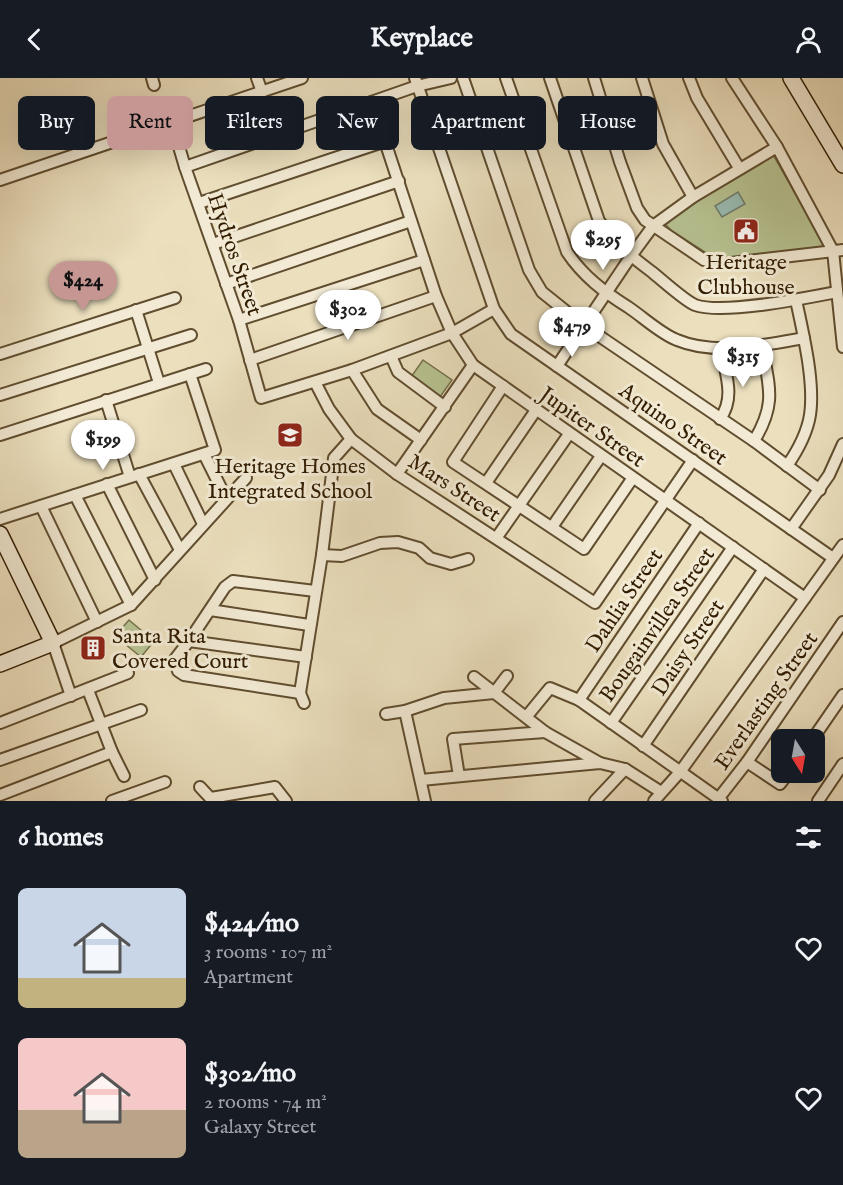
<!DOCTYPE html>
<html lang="en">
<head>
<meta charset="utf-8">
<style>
	:root { --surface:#171b24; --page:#242831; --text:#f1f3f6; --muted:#9ea1a6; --accent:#c59692 }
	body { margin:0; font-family:"IM FELL English",serif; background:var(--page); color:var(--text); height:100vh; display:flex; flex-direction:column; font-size:22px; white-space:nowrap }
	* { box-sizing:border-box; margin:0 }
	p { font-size:20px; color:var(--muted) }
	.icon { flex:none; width:33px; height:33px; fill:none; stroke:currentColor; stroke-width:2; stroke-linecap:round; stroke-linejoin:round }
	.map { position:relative; height:723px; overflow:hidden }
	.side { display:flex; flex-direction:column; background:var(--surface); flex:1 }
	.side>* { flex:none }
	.hud { position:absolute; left:18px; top:18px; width:807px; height:54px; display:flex; gap:12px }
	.needle { width:39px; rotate:169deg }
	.buttons { position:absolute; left:771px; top:651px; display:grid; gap:12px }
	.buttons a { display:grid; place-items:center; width:54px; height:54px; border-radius:9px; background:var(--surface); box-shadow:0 6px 24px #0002; font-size:30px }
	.price { position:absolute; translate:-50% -51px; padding:0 14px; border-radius:21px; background:#fff; color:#222; font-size:20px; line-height:39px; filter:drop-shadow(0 2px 3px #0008) }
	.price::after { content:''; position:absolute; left:50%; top:36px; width:18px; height:14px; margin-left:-9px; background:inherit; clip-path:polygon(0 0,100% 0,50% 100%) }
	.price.on { background:var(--accent); color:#111 }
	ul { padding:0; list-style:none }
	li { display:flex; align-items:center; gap:18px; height:150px; padding:0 18px }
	li span { display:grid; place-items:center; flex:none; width:168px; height:120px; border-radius:9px; color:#555 }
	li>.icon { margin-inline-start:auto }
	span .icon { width:72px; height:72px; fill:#fffc; stroke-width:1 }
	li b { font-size:26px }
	h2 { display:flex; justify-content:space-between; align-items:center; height:72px; padding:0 18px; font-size:26px }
	.pill { padding:0 21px; border-radius:9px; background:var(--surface); box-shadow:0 6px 24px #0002; font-size:21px; line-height:54px }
	.pill.on { background:var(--accent); color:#111 }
	header { display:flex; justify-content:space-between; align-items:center; height:78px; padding:0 18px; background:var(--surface); font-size:27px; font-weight:800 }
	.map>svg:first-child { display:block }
</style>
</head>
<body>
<header><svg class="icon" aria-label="back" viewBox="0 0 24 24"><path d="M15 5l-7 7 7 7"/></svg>Keyplace<svg class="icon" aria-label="person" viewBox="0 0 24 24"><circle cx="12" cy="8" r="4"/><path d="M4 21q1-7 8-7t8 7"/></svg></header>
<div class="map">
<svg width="843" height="723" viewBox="0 0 843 723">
	<rect width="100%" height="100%" fill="#ebdfbd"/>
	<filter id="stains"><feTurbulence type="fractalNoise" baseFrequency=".00333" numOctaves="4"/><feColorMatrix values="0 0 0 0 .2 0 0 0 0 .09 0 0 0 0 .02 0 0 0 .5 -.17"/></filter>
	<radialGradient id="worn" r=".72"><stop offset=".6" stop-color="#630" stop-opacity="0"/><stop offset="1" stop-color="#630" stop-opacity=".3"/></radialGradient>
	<g fill="#b7c291" stroke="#746f48" stroke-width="1.5">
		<path d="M772 75 825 168 719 183 672 153 666 147C673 134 755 87 772 75Z"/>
		<path d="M423 282 452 302 440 319 411 299Z"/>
		<path d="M129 542 154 563 141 579 115 558Z"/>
	</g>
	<path fill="#98bcb3" stroke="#6f7c6b" stroke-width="1.5" d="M738 114 745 126 722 139 715 128Z"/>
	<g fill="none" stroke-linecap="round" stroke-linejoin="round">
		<defs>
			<g id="street">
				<path d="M152 0 154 7"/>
				<path d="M257 0 262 14"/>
				<path d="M415 0 494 231 511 256 833 480"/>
				<path d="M463 0 529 192 542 214 583 247 754 363 820 412"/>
				<path d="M506 0 567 174C583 198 604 214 628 229 643 239 661 256 677 262 715 278 765 267 804 260"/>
				<path d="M550 0 599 143C613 164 632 179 652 194 662 202 685 223 695 227 723 237 806 220 837 214"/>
				<path d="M594 0 620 84 637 130 645 142 704 182 722 186 843 172"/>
				<path d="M642 0 663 66 693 119"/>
				<path d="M689 0 697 20 739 90"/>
				<path d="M732 0 777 69 833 173 843 269"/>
				<path d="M372 24 436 218 452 255 473 287 805 520"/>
				<path d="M172 45 185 89 239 242 261 320 352 292 452 255 494 231"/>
				<path d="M185 89 417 8 451 0"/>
				<path d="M0 102 302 0"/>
				<path d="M199 125 386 63"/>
				<path d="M213 166 399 103"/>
				<path d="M226 206 411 143"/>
				<path d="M136 232 159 305"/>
				<path d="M239 242 424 182"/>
				<path d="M0 276 175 220"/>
				<path d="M391 278 398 294 445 329"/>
				<path d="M250 282 436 218"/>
				<path d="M557 288 631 178 653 148 693 119 777 69"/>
				<path d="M352 292 377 331 421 362"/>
				<path d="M315 304 329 331 351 361 397 396 595 525 693 382"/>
				<path d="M503 308 453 384 584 471 632 401"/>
				<path d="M0 317 191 257"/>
				<path d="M106 322 130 399"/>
				<path d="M720 341C736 319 725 295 721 271"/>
				<path d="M0 357 206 291"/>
				<path d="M754 363C777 325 769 309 762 268"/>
				<path d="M204 376 226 420"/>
				<path d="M174 386 203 446"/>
				<path d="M787 388C798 372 807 356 810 337 815 304 803 255 796 222"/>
				<path d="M139 396 180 472"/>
				<path d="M397 396 473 287"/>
				<path d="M486 405 536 332"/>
				<path d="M107 406 155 502"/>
				<path d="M75 417 131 527"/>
				<path d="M41 428 97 544"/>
				<path d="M0 441 215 372 190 296"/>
				<path d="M552 449 601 378"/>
				<path d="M791 451 829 397 843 366"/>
				<path d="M497 459 569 356"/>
				<path d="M322 477 342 478 380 465 398 464 419 470 430 480 451 486 468 481"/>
				<path d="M210 532 309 547"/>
				<path d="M189 563 306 579"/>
				<path d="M474 599 545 654 600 685"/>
				<path d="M88 612 112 674 124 698"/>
				<path d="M300 615 184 597 178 593 175 581 189 563 225 509 233 503 315 513"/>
				<path d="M71 618 53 565 131 527 246 400"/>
				<path d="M579 622 699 445"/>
				<path d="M304 625 300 615 322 477 334 380 351 361"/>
				<path d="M405 633 425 723"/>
				<path d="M386 636 405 633 444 620 494 615 507 598"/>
				<path d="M527 638 550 610 579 622 722 723"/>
				<path d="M0 645 128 595"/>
				<path d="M611 645 733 469"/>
				<path d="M812 662 843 617"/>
				<path d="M643 668 764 491"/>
				<path d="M0 682 141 632"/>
				<path d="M747 684 780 706 789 694"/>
				<path d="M459 698 453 661 545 654"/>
				<path d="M421 702 600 685 625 691 661 714"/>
				<path d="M200 709 213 723"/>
				<path d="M0 717 112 674"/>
				<path d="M211 720 275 709 286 723"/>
				<path d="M718 721 747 684 843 544"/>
				<path d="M112 723 165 704"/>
				<path d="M595 723 625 691"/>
				<path d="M654 723 680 694 843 467"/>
				<path d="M818 723 843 686"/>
			</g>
			<g id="secondary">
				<path d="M791 0 843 87"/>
				<path d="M0 456 53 565 0 586"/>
			</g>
		</defs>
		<use href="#street" stroke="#604d2f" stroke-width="14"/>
		<use href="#secondary" stroke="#311c00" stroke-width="18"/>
		<use href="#street" stroke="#f2ead4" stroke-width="10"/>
		<use href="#secondary" stroke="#f2ead4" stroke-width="15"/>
	</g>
	<defs>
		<symbol id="civic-square" viewBox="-11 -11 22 22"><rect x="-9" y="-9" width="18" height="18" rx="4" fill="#8f2418" stroke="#f2ead4"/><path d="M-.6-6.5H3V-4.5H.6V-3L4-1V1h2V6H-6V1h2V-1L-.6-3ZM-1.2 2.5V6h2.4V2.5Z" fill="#fff"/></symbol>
		<symbol id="school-square" viewBox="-11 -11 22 22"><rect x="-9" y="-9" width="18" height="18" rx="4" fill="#8f2418" stroke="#f2ead4"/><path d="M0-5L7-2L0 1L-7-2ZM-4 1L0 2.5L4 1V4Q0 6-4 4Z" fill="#fff"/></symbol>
		<symbol id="building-square" viewBox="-11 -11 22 22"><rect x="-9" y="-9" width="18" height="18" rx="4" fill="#8f2418" stroke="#f2ead4"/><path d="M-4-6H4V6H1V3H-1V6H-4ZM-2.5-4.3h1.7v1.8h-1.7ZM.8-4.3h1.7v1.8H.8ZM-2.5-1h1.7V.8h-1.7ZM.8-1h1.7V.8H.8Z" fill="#fff"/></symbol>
	</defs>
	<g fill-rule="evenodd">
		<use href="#civic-square" x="731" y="138" width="30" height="30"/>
		<use href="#school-square" x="275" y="342" width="30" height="30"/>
		<use href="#building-square" x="78" y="555" width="30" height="30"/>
	</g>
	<g text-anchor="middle" stroke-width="6" stroke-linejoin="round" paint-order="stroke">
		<g font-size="22" fill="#311c00" stroke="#f2ead4">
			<text transform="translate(236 176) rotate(71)" y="8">Hydros Street</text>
			<text transform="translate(674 345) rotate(35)" y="8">Aquino Street</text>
			<text transform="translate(593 348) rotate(35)" y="8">Jupiter Street</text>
			<text transform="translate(455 409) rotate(33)" y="8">Mars Street</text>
			<text transform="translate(623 522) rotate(-56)" y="8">Dahlia Street</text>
			<text transform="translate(656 546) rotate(-55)" y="8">Bougainvillea Street</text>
			<text transform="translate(687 569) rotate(-56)" y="8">Daisy Street</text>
			<text transform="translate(765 622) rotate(-55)" y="8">Everlasting Street</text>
		</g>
		<g font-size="22" fill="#311c00" stroke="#f2ead4">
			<text x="746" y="191">Heritage<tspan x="746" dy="25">Clubhouse</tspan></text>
			<text x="290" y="395">Heritage Homes<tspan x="290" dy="25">Integrated School</tspan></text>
			<text x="112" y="565" text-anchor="start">Santa Rita<tspan x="112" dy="25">Covered Court</tspan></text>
		</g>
	</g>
	<rect width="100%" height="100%" filter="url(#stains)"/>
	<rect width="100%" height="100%" fill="url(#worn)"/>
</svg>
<div class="buttons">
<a><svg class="needle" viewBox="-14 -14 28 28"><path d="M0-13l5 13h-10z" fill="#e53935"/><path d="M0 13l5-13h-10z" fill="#9ea1a6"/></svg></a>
</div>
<b class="price" style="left:603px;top:193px">$295</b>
<b class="price on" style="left:83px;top:234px">$424</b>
<b class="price" style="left:348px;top:263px">$302</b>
<b class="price" style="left:572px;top:280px">$479</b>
<b class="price" style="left:743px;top:310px">$315</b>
<b class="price" style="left:103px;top:393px">$199</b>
<div class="hud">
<a class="pill">Buy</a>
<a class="pill on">Rent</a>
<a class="pill">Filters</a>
<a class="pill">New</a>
<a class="pill">Apartment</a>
<a class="pill">House</a>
</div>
</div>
<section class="side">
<h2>6 homes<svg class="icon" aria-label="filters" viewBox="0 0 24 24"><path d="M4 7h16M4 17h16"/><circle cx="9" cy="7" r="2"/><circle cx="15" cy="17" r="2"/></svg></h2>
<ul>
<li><span style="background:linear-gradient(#c9d6e8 75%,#c2b280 0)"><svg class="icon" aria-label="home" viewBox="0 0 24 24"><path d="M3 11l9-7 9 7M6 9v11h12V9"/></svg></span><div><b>$424/mo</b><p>3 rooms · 107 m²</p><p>Apartment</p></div><svg class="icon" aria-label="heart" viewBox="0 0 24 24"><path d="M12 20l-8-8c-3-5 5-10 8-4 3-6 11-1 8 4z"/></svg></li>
<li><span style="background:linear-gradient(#f6c9c9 60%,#b9a48a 0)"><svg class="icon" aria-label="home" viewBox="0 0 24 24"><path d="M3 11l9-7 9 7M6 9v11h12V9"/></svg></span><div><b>$302/mo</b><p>2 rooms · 74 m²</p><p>Galaxy Street</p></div><svg class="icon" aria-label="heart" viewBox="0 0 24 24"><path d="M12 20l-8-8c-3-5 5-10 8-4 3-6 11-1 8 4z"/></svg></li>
</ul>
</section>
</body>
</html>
